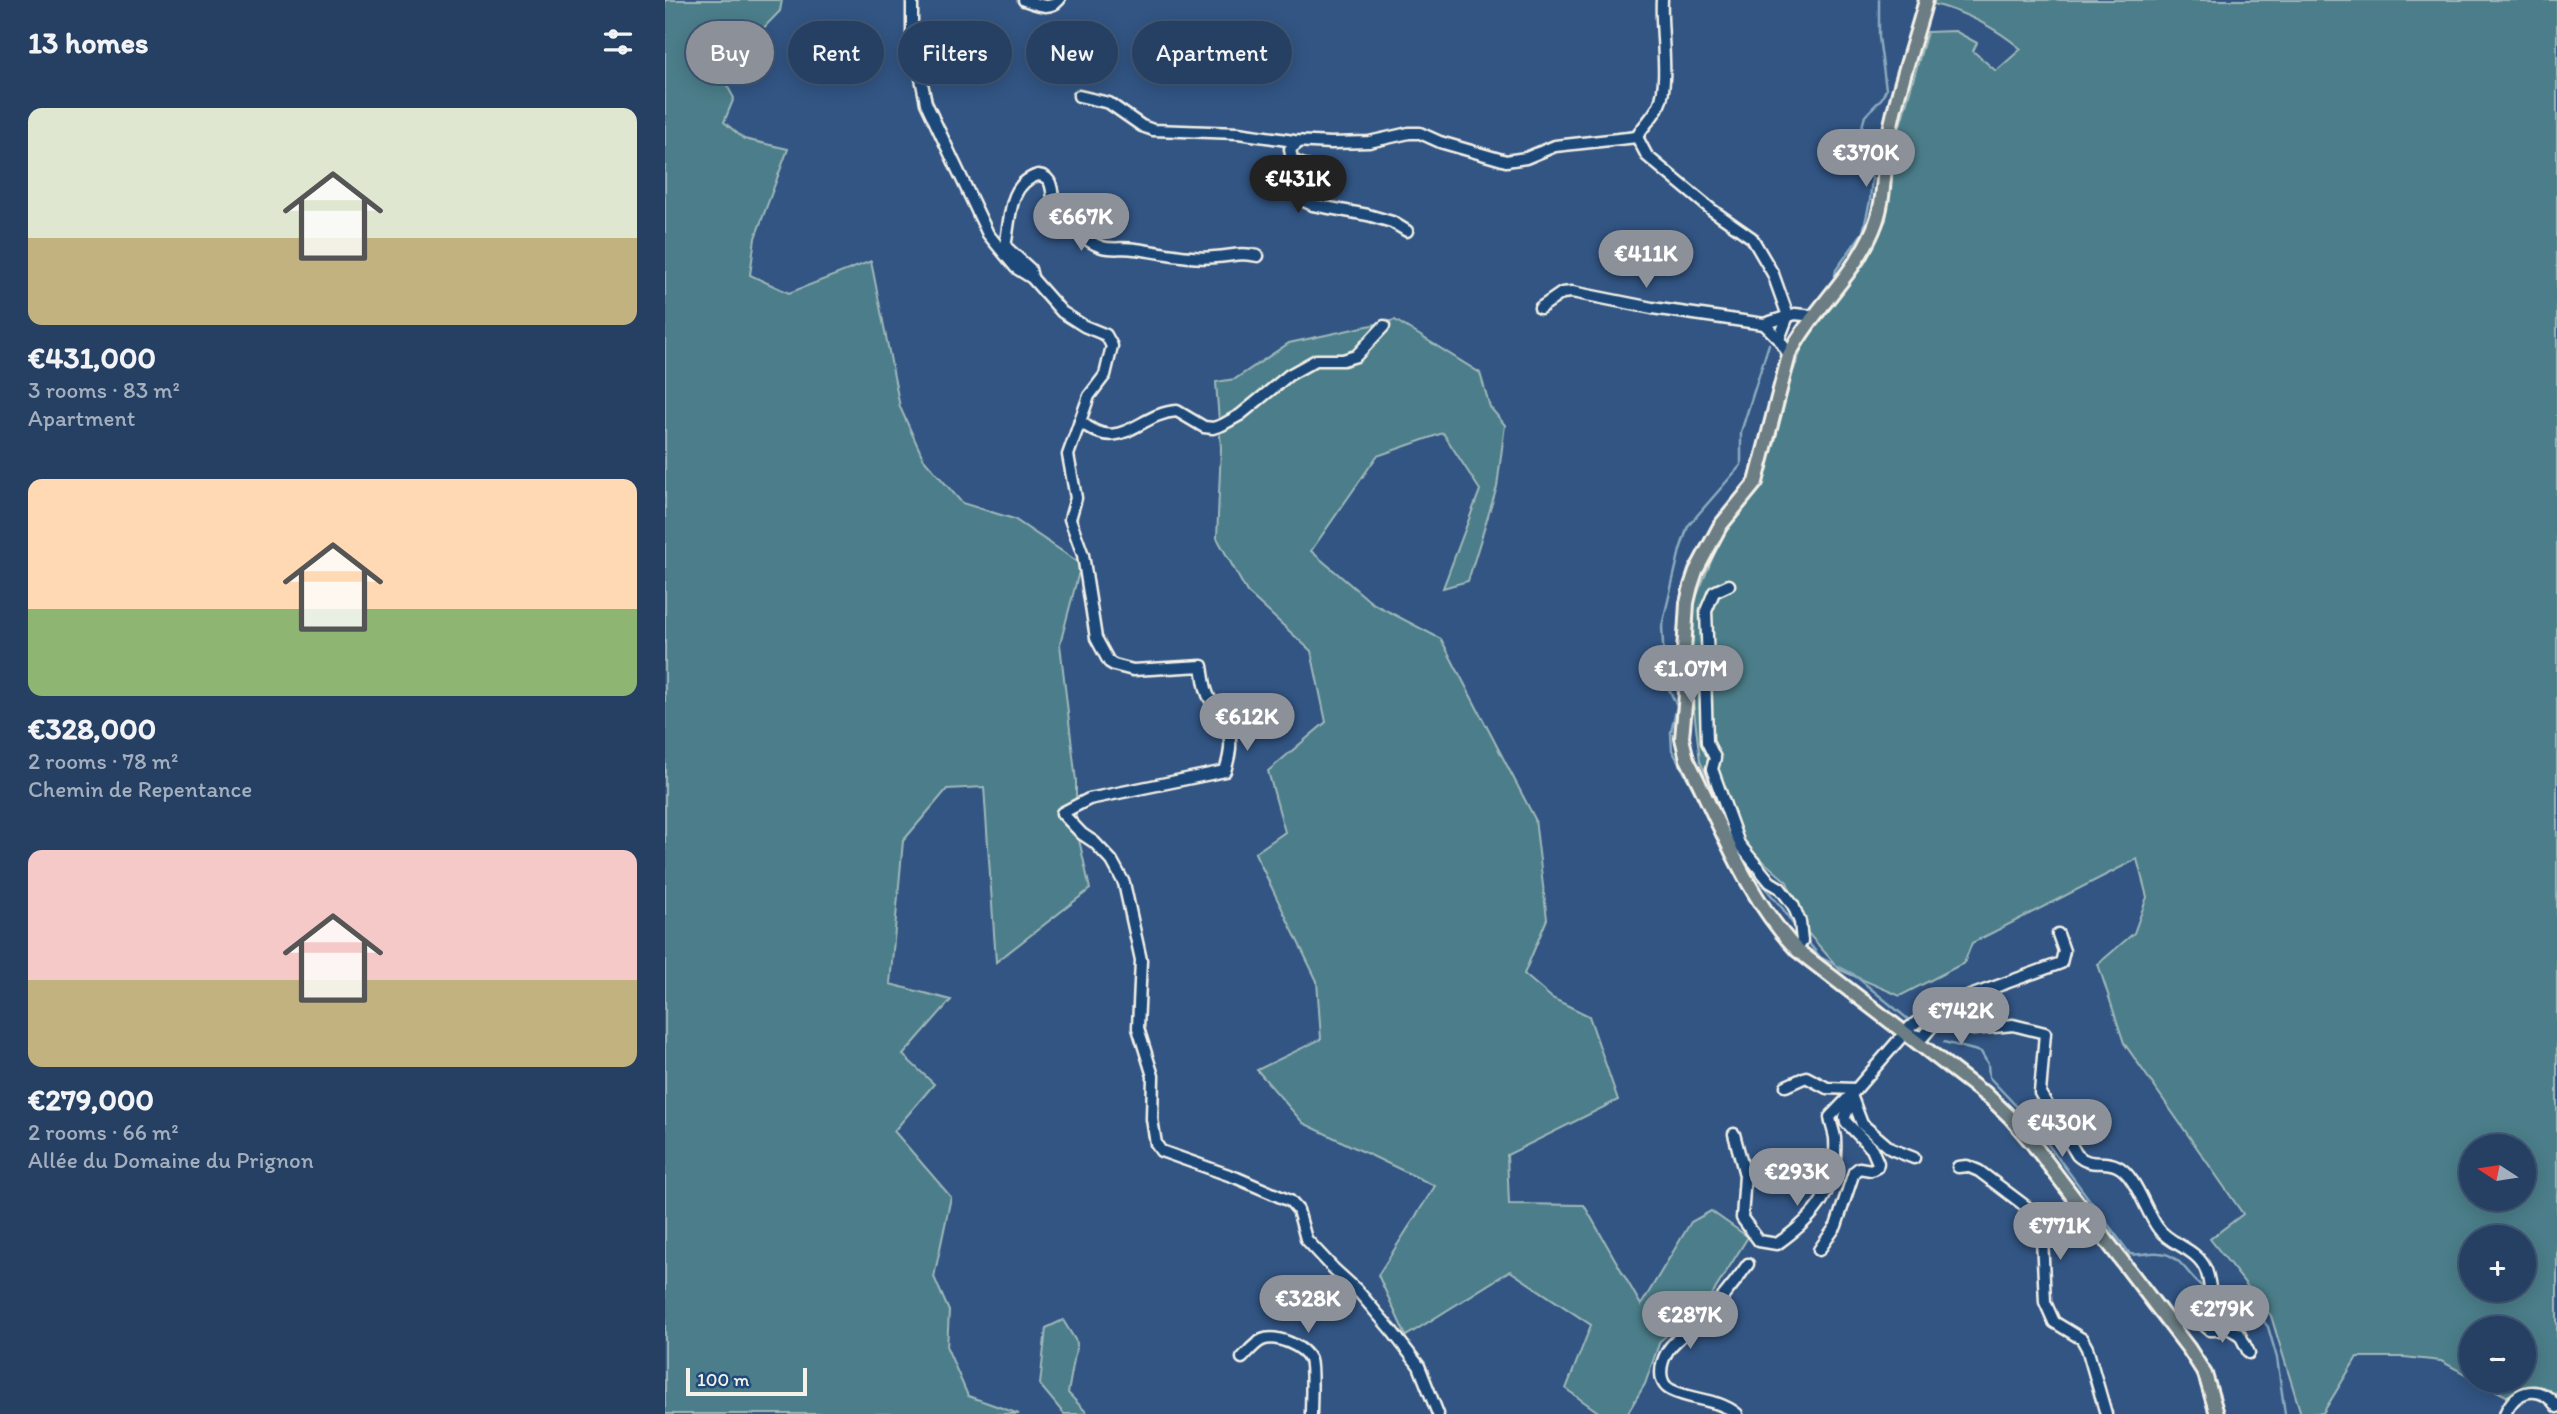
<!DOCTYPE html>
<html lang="en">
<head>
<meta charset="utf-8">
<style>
	:root { --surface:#264063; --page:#2e4769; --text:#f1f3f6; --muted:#a4afbe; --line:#425978; --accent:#8c9099 }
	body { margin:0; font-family:Itim,sans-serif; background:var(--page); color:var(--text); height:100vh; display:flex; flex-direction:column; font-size:26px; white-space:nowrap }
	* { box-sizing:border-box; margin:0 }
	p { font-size:23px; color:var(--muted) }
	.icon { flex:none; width:38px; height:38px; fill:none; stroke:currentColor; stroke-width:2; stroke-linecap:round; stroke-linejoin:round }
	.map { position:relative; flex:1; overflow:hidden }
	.side { display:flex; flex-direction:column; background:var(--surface); width:665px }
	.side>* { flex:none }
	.banner { position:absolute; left:21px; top:21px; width:665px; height:63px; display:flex; gap:14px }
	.needle { width:46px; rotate:282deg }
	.controls { position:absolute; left:1794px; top:1134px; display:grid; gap:14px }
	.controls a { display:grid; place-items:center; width:77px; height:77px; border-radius:50%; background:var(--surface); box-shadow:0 4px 18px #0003,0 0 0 2px var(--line); font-size:35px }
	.scale { position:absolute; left:21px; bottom:18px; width:121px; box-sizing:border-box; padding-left:7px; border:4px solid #f4f1e8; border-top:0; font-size:19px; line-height:24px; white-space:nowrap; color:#f4f1e8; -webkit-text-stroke:5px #1f4a7a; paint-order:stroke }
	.price { position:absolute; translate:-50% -60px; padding:0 16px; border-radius:24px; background:var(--accent); color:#fff; font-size:23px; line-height:46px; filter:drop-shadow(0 2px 4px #0008) }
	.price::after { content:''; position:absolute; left:50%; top:42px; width:21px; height:16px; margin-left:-10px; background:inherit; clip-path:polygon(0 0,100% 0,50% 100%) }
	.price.current { background:#222; color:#fff }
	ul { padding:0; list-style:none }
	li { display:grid; align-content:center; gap:14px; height:371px; padding:0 28px }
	li span { display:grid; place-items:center; height:217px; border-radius:14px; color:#555 }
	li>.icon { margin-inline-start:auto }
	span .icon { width:126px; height:126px; fill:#fffc; stroke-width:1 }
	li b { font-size:30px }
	h2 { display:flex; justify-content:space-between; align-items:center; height:84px; padding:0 28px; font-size:30px }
	.pill { padding:0 24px; border-radius:32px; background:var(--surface); box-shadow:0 4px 18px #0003,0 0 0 2px var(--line); font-size:24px; line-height:63px }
	.pill.current { background:var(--accent); color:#fff }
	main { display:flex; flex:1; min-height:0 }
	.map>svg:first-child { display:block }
</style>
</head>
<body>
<main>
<section class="side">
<h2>13 homes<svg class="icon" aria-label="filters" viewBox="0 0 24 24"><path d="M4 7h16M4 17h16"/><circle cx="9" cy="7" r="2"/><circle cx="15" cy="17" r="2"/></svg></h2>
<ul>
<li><span style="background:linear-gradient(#dfe7d0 60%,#c2b280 0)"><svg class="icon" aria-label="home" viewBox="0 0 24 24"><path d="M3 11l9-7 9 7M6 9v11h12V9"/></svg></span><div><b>€431,000</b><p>3 rooms · 83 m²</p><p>Apartment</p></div></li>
<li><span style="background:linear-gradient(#ffd9b3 60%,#8fb573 0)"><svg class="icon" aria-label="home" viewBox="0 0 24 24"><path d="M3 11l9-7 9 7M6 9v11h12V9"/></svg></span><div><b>€328,000</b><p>2 rooms · 78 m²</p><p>Chemin de Repentance</p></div></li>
<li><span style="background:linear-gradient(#f6c9c9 60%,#c2b280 0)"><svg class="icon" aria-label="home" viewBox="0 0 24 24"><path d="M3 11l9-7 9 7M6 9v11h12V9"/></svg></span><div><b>€279,000</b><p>2 rooms · 66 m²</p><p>Allée du Domaine du Prignon</p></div></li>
</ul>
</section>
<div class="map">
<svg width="1892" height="1414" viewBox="0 0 1892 1414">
	<rect width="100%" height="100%" fill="#325584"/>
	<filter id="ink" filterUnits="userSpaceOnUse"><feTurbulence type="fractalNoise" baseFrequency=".0143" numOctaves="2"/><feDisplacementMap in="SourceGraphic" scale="14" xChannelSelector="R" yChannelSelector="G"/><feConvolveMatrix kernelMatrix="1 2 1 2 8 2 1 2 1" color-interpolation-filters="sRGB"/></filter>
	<g filter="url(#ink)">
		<g fill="#4c7e8a" stroke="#a0b8b9" stroke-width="2" fill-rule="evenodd">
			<path d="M0 0H117L115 11 55 73 69 98 59 122 79 139 123 149 90 238 85 275 124 293 206 261 235 407 258 458 297 503 349 519 416 564 395 644 411 781V826L425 889 331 962 319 787 282 789 238 841 225 984 286 1000 238 1055 269 1084 229 1131 286 1197 269 1277 284 1311 282 1348 303 1396 354 1414H0Z"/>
			<path d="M1266 0H1892V1393L1866 1389 1841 1396 1813 1381H1858V1328H1806V1377L1776 1361 1739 1357H1692L1658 1413 1636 1414 1606 1316 1545 1239 1578 1214 1459 1043 1433 964 1469 933 1482 897 1472 859 1307 943 1299 963 1235 996 1175 970 1142 932 1122 882 1067 834 1035 761 1026 684 1027 607 1055 540 1098 482 1113 410 1140 341 1200 263 1221 220 1228 150 1262 32 1290 31 1312 43 1308 51 1331 71 1356 49C1329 26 1300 12 1265 3ZM1806 1146H1858V1199H1806ZM1806 1237H1858V1290H1806Z"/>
			<path d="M730 320 815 373 825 407 840 425 832 487 803 581 778 588 815 490 778 433 712 456 646 551 707 603 776 639 870 819 882 919 859 974 887 998 924 1016 953 1100 842 1155 844 1204 919 1205 976 1305 1026 1222 1046 1211 1083 1237 1043 1301 995 1341 980 1384 962 1414H936L901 1389 926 1325 845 1271 741 1336 713 1275 770 1186 638 1123 592 1070 656 1039 652 981 590 853 620 832 603 771 661 722 646 651 582 592 552 538 556 448 551 382 570 379 624 343Z"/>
			<path d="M398 1320 412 1343 403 1393 423 1414H399L375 1385 381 1328Z"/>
		</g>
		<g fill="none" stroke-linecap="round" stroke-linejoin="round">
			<g stroke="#8baabe" stroke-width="2.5">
				<path d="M1169 281 1171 270 1198 232 1205 201 1207 177 1195 134 1200 116 1217 98 1221 89 1214 37V0"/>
				<path d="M1046 822 1007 750 1006 732 1012 706 1000 681 997 626 1015 550 1023 526 1076 465V432L1104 344"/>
				<path d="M1080 864 1118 909 1132 930"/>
				<path d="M1143 942 1155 957 1188 974 1244 1020"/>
				<path d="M1279 1042 1316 1052 1323 1064 1324 1077 1367 1123 1465 1254C1475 1256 1483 1252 1494 1253 1516 1254 1523 1277 1539 1288"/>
				<path d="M1550 1289 1582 1299 1603 1327 1612 1358 1620 1414"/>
			</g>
			<defs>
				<g id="minor">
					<path d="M247 0V34L261 103 323 234 351 268 367 278 397 312 419 326 441 335 447 346 440 375 424 396 403 455 411 498 405 519 418 555 431 638 444 662 449 665 468 670 537 666C539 677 539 689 545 699 562 730 572 734 560 771L424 799 397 813 417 834 429 842 447 861 459 883 476 960 473 1028 488 1076 487 1119 491 1144 496 1151 572 1178 625 1201 633 1210 641 1239 669 1269 692 1290 727 1331 754 1366 773 1414"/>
					<path d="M359 0C372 4 384 11 394 0"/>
					<path d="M414 96 444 103 477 126 488 130 573 133 629 141 666 143 704 142 744 133H755L775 142 841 161 861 158 890 146 972 137"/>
					<path d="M972 137 982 156 1047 210 1087 238 1108 274 1123 316 1114 339"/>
					<path d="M972 137C978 125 989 117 994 105 1005 83 995 27 997 0"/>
					<path d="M634 142 625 149 627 160 650 170 660 180 659 183H645L632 178 627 186C631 197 638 201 648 205L703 215 727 222 742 231"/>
					<path d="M367 277 365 269 340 246C346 220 342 184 373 175 390 177 385 192 390 204 395 218 422 243 437 247 447 250 459 247 470 249 496 252 524 260 550 257 568 256 575 252 593 256"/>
					<path d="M875 308 897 293 907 292 987 308 1099 324 1130 314 1149 316"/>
					<path d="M1099 324 1114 339 1124 355"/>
					<path d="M415 421C456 456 473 413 512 411L539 427 548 428 557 425 575 415 624 375 651 360H678L691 356 719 326"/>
					<path d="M1064 585 1049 592 1041 611 1043 662 1040 664V672L1042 742 1050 758 1047 769 1074 844 1105 882 1115 888 1128 905 1135 922 1137 941 1132 950"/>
					<path d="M1243 1034 1258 1037 1281 1010 1305 996 1396 963 1399 951 1393 934"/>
					<path d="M1121 1086 1141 1077 1162 1088 1190 1089"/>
					<path d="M1069 1134 1080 1175 1077 1218 1094 1241 1112 1244C1152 1216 1173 1190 1170 1138 1169 1131 1166 1125 1165 1117L1186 1095"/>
					<path d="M1249 1158 1226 1149 1197 1124 1186 1095 1245 1027 1264 1013 1308 1029 1348 1025 1380 1033 1375 1093 1412 1155C1426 1168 1436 1159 1452 1166 1470 1174 1481 1212 1493 1228 1505 1245 1532 1248 1541 1270 1546 1283 1546 1299 1547 1312L1542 1316 1541 1327 1545 1330H1554L1558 1325 1557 1316 1547 1312"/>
					<path d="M1293 1167 1302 1166 1314 1171 1367 1211 1374 1226 1377 1238 1380 1302 1389 1322 1417 1339 1422 1348 1441 1414"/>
					<path d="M1154 1250 1171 1226 1189 1172 1194 1168 1206 1170 1212 1167 1213 1163 1207 1149 1181 1122 1180 1117 1187 1099"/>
					<path d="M1558 1325 1575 1335 1584 1353"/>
					<path d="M577 1358C583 1352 590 1343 597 1340 611 1334 639 1346 645 1360 648 1369 646 1402 646 1414"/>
					<path d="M1072 1414C1052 1398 1028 1401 1006 1390 992 1383 995 1364 1002 1352 1009 1339 1027 1329 1038 1318 1055 1302 1069 1284 1083 1264"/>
					<path d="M1840 1414C1851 1388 1876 1384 1892 1407"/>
				</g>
				<g id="major">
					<path d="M1261 0C1248 48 1230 97 1222 146 1218 175 1220 203 1208 230 1188 277 1147 310 1124 355L1091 482 1055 526 1031 571 1026 586 1022 603 1019 651 1021 694 1017 738 1022 759C1056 825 1080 895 1132 950L1322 1096"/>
					<path d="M1319 1092 1345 1117 1368 1144 1524 1349 1540 1374 1552 1414"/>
				</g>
			</defs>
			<use href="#minor" stroke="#f4f1e8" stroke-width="15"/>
			<use href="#major" stroke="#f4f1e8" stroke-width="18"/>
			<use href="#minor" stroke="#1f4a7a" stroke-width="10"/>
			<use href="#major" stroke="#6c7e84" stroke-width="12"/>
		</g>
	</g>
</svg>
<div class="controls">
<a><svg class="needle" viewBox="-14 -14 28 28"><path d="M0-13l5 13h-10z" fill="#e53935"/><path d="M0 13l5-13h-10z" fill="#a4afbe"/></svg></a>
<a>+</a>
<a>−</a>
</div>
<div class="scale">100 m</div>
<b class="price" style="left:1201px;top:189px">€370K</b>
<b class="price current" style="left:633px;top:215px">€431K</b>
<b class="price" style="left:416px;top:253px">€667K</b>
<b class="price" style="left:981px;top:290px">€411K</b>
<b class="price" style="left:1026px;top:705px">€1.07M</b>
<b class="price" style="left:582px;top:753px">€612K</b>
<b class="price" style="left:1296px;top:1047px">€742K</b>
<b class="price" style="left:1397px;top:1159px">€430K</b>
<b class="price" style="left:1132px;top:1208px">€293K</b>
<b class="price" style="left:1395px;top:1262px">€771K</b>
<b class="price" style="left:643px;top:1335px">€328K</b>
<b class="price" style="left:1557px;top:1345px">€279K</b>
<b class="price" style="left:1025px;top:1351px">€287K</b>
<div class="banner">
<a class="pill current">Buy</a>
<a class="pill">Rent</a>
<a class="pill">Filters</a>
<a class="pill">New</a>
<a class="pill">Apartment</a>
</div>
</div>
</main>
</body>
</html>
